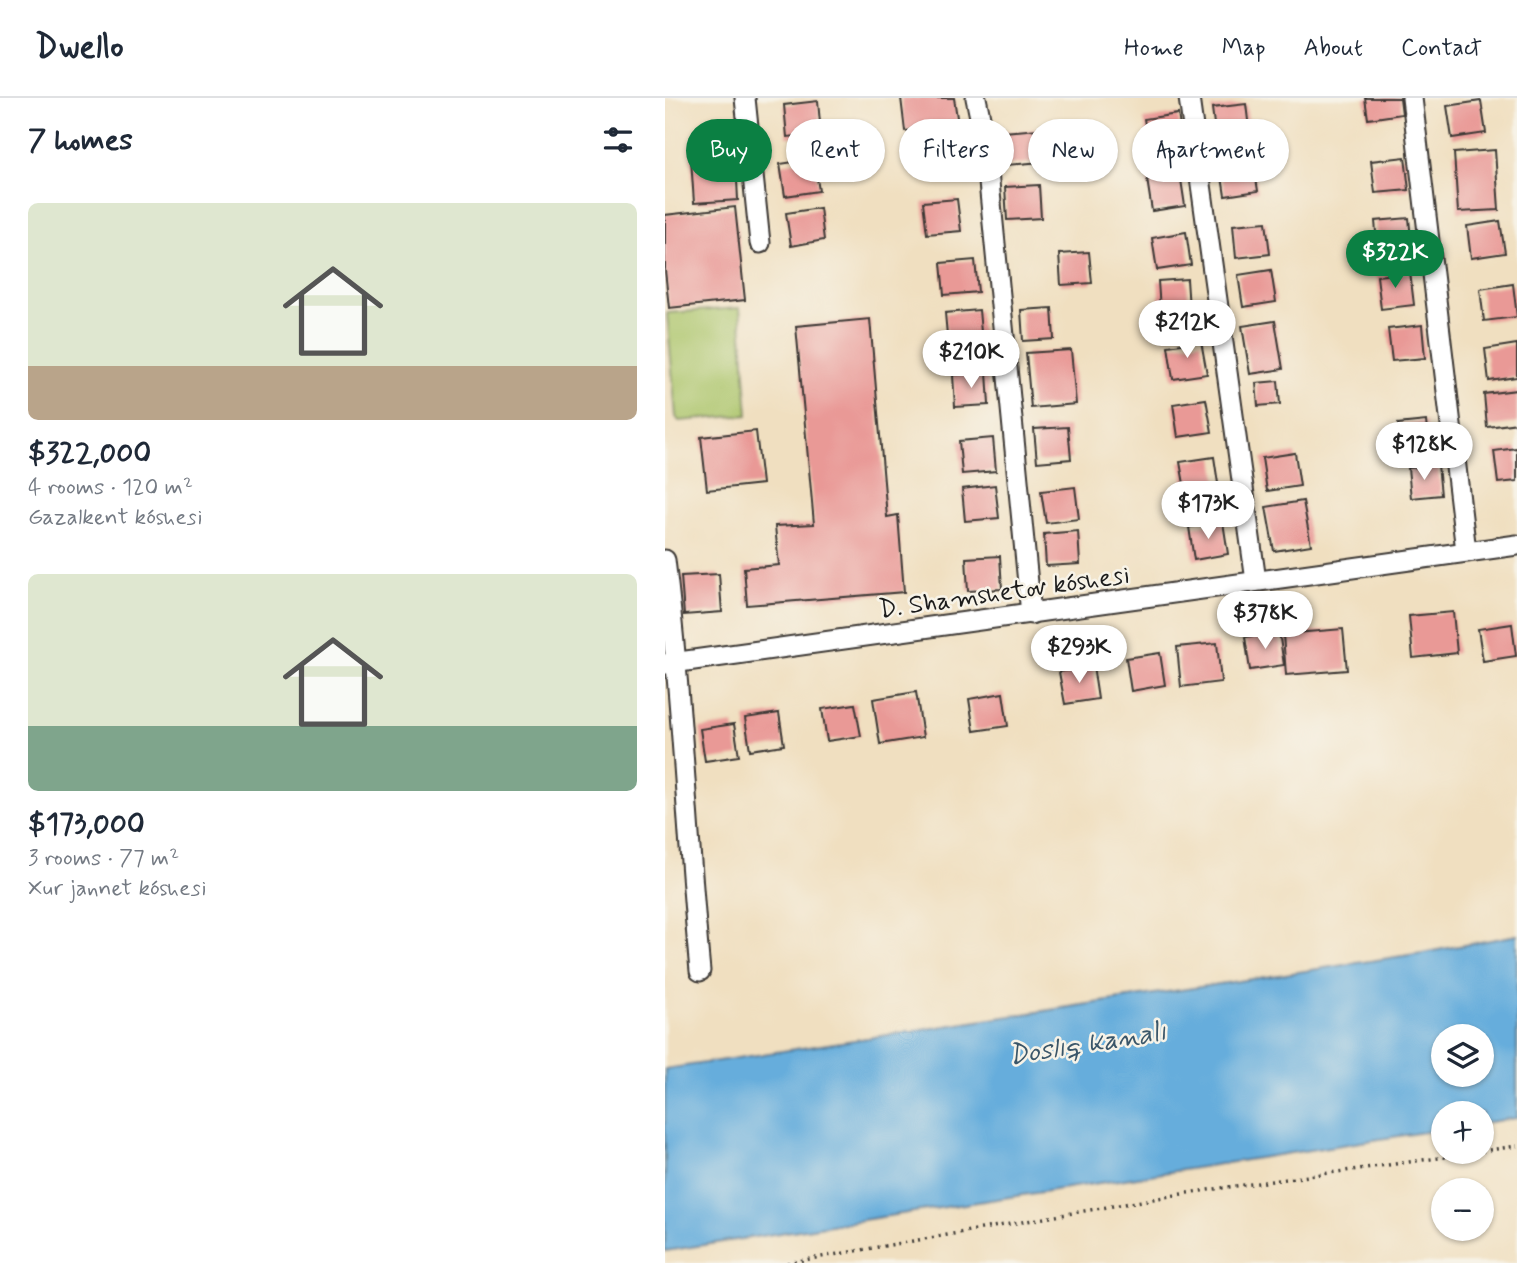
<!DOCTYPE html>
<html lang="en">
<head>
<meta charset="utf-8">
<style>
	:root { --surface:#fff; --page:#f2f2f3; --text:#1f2937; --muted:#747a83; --line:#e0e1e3; --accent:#0b8043 }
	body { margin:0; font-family:Mynerve,sans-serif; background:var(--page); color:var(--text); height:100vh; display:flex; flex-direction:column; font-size:26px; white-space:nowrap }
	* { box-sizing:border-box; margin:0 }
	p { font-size:23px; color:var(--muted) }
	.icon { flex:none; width:38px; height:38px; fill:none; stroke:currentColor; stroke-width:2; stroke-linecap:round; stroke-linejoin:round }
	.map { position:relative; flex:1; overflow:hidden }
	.side { display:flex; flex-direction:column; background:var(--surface); width:665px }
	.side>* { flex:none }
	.hud { position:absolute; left:21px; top:21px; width:665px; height:63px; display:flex; gap:14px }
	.fabs { position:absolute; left:766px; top:926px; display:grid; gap:14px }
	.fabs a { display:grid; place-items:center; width:63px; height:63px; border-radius:50%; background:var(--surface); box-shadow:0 2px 5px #0004; font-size:35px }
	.price { position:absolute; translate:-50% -60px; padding:0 16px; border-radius:24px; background:#fff; color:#222; font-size:23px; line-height:46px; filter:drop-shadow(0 2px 4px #0008) }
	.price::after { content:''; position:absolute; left:50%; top:42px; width:21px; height:16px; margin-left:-10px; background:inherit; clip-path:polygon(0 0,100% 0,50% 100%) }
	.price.active { background:var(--accent); color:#fff }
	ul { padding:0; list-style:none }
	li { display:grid; align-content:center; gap:14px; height:371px; padding:0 28px }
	li span { display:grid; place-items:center; height:217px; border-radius:10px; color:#555 }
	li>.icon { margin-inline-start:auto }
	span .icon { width:126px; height:126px; fill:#fffc; stroke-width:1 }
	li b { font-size:30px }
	h2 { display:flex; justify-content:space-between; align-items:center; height:84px; padding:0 28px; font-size:30px }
	.pill { padding:0 24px; border-radius:32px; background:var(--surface); box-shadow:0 2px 5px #0004; font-size:24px; line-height:63px }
	.pill.active { background:var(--accent); color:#fff }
	header { display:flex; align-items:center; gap:42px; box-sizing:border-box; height:98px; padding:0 35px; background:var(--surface); border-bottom:2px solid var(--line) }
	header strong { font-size:33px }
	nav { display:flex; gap:38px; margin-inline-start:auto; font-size:24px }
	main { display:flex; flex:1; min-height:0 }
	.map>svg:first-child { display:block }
</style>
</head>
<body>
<header>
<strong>Dwello</strong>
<nav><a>Home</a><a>Map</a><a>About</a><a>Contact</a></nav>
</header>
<main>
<section class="side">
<h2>7 homes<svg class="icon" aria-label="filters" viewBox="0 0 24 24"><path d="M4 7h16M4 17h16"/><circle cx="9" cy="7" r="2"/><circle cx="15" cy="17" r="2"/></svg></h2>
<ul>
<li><span style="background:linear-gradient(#dfe7d0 75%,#b9a48a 0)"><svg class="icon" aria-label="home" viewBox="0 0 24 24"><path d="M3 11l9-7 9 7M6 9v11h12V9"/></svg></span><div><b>$322,000</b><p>4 rooms · 120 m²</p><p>Gazalkent kóshesi</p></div></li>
<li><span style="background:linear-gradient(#dfe7d0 70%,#7fa58c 0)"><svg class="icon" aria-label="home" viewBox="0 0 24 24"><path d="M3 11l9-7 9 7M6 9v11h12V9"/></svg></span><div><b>$173,000</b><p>3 rooms · 77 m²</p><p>Xur jannet kóshesi</p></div></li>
</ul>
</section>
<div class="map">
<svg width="852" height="1165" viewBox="0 0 852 1165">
	<rect width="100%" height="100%" fill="#f7f3e8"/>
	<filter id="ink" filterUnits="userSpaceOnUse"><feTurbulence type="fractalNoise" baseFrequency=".0143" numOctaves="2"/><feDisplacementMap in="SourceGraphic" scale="14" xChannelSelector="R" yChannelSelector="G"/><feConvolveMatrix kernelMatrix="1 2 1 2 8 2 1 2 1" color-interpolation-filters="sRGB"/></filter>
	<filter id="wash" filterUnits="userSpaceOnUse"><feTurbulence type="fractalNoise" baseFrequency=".00686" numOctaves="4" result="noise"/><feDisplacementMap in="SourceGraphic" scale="28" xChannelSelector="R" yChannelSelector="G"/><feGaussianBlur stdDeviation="1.57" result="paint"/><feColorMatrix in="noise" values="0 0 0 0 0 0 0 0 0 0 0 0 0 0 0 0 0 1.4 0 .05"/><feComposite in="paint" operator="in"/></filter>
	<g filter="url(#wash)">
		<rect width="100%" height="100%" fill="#f0dfc0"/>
		<path fill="#acc56b" stroke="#647044" stroke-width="2" d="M75 210 83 317 14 323 11 319 2 215Z"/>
		<path fill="#66addc" stroke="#41647c" stroke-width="2" fill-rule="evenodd" d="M852 837V1020L817 1025V1015H779V1031L0 1153V971L757 855ZM779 938H817V976H779Z"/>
		<g id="blocks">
			<g fill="#e99996">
				<path d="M236 0H289L293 26 240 33Z"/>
				<path d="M700 0H735L737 16 703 21Z"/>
				<path d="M153 3 156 36 122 39 119 7Z"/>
				<path d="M816 3 821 35 787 40 782 8Z"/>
				<path d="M581 6 585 39 551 42 547 10Z"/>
				<path d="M513 16 518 48 485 53 479 21Z"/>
				<path d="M373 31 376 64 342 67 339 34Z"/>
				<path d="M70 43 73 102 29 105 25 46Z"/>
				<path d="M830 52 834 112 793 114 789 55Z"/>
				<path d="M740 59 744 92 710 95 706 63Z"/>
				<path d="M149 61 154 93 120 98 115 66Z"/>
				<path d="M588 61 593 93 560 98 555 66Z"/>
				<path d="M515 75 520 108 487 113 482 81Z"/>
				<path d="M374 87 376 120 342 122 340 89Z"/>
				<path d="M292 101 296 133 262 136 258 104Z"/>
				<path d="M70 109 80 202 4 210 0 172V117Z"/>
				<path d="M155 110 159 142 126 148 121 115Z"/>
				<path d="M744 120 747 153 713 156 710 123Z"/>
				<path d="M835 123 840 155 806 160 802 128Z"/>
				<path d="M601 124 605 156 571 160 568 127Z"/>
				<path d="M521 134 526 167 492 172 487 140Z"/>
				<path d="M424 154 427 185 396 187 394 156Z"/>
				<path d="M310 162 313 194 279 197 276 165Z"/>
				<path d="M606 172 611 204 578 209 573 177Z"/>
				<path d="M745 174 749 207 716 211 712 178Z"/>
				<path d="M522 181 524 211 495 212 493 183Z"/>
				<path d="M848 186 852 219 819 223 815 191Z"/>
				<path d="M387 210 389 241 358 243 356 212Z"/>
				<path d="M314 212 317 245 283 248 280 215Z"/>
				<path d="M205 221 222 419 233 417 239 494 82 507 79 470 114 467 110 428 149 426 131 228Z"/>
				<path d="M610 223 618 271 585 276 577 228Z"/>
				<path d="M757 227 760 260 727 263 723 231Z"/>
				<path d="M536 243 542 276 508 281 503 248Z"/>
				<path d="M852 246V279L824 283 820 251Z"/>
				<path d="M406 252 411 306 366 310 361 255Z"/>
				<path d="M322 274 324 307 290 309 288 277Z"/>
				<path d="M613 283 615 306 593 308 591 285Z"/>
				<path d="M852 292V325L822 329 819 296Z"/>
				<path d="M541 301 547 334 513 339 508 306Z"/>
				<path d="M761 323 764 354 736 357 733 326Z"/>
				<path d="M403 329 406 361 372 364 369 331Z"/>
				<path d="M91 333 97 386 42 392 36 339Z"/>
				<path d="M328 340 331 373 297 376 294 343Z"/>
				<path d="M852 350V383L833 385 829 353Z"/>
				<path d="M630 355 635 388 602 393 597 360Z"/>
				<path d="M549 359 554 392 521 397 515 364Z"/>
				<path d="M773 367 776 397 746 400 743 370Z"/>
				<path d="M330 387 334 420 300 423 297 391Z"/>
				<path d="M410 389 414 421 381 425 376 393Z"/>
				<path d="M638 403 646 447 609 453 601 409Z"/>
				<path d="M558 424 563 456 529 462 524 429Z"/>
				<path d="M413 433 415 466 381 468 379 436Z"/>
				<path d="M335 458 337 491 303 493 301 460Z"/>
				<path d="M54 476 57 514 19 517 16 478Z"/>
				<path d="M788 514 792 555 748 560 744 518Z"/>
				<path d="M847 526 851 558 818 563 813 531Z"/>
				<path d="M678 531 682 572 621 577 618 536Z"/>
				<path d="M614 534 619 567 585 572 580 539Z"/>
				<path d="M552 545 556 584 516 589 512 549Z"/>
				<path d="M495 555 500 587 466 593 461 560Z"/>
				<path d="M428 568 433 601 400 606 394 574Z"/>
				<path d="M251 594 258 639 215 646 208 601Z"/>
				<path d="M338 595 343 628 309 633 304 601Z"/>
				<path d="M190 606 196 638 162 643 157 611Z"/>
				<path d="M114 615 119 647 85 652 80 620Z"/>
				<path d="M69 626 74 658 40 663 35 631Z"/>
			</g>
		</g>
	</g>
	<g filter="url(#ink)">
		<use href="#blocks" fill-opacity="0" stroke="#3c3935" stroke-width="2"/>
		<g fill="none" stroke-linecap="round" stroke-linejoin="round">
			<defs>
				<g id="minor">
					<path d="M80 0 95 145"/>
					<path d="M311 0 320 43 366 516"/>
					<path d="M524 0 591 483"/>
					<path d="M747 0 801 453"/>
					<path d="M0 462C17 599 22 736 35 873"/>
					<path d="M0 566 852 447"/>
				</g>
			</defs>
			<use href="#minor" stroke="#3c3935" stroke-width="23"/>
			<g stroke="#3c3935" stroke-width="3.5" stroke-dasharray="2 5" stroke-linecap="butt">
				<path d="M817 1053 852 1048"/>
				<path d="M122 1165 528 1094 816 1054"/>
			</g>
			<use href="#minor" stroke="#fff" stroke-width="19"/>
		</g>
	</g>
	<g text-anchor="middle" stroke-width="5" stroke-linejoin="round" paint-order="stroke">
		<g font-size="26" fill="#1c1c1c" stroke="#f7f3e8">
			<text transform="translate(339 493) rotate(-8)" y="9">D. Shamshetov kóshesi</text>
		</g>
		<g font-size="28" font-style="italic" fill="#3a5669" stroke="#f7f3e8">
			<text transform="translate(422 944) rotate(-9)" y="10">Doslıq kanalı</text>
		</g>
	</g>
</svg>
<div class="fabs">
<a><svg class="icon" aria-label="layers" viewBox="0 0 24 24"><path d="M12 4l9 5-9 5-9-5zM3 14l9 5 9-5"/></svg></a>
<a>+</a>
<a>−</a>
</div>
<b class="price active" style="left:730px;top:192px">$322K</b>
<b class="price" style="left:522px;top:262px">$212K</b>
<b class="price" style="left:306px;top:292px">$210K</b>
<b class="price" style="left:759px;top:384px">$128K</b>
<b class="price" style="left:543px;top:443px">$173K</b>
<b class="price" style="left:600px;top:553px">$378K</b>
<b class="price" style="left:414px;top:587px">$293K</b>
<div class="hud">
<a class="pill active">Buy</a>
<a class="pill">Rent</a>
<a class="pill">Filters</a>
<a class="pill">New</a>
<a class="pill">Apartment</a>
</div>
</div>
</main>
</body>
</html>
